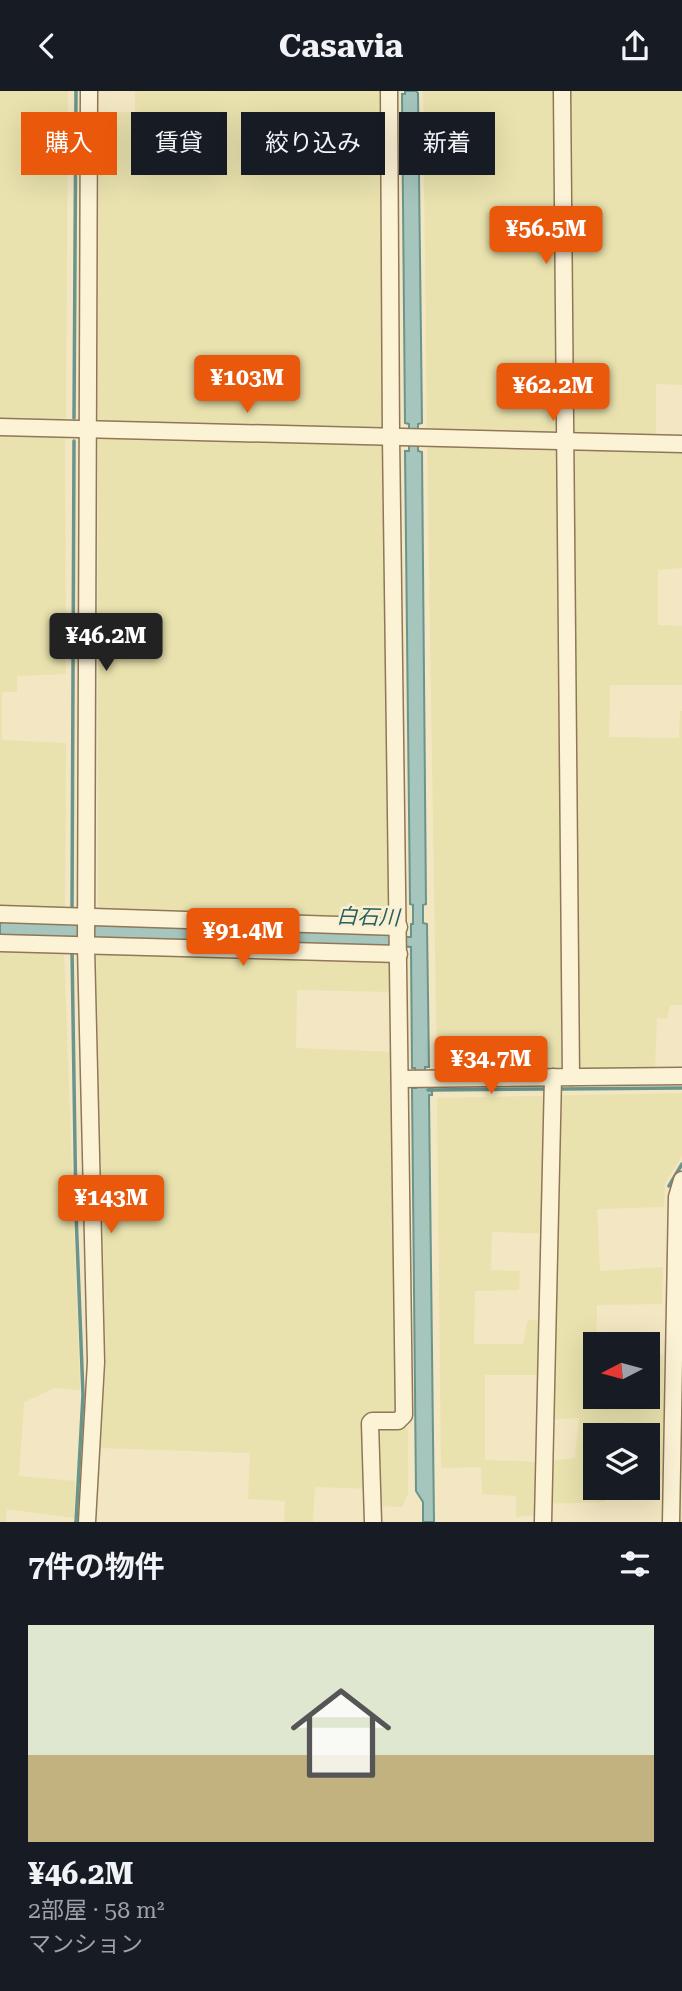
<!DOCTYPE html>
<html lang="ja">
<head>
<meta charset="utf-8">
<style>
	:root { --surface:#171b24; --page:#242831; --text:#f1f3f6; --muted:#9ea1a6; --accent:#ea580c }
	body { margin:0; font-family:"Roboto Serif","Noto Sans JP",serif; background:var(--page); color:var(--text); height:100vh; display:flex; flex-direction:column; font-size:26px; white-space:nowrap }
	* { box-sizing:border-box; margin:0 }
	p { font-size:23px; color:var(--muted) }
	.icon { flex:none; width:38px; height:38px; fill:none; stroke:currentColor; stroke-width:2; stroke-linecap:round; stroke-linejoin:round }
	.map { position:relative; height:1431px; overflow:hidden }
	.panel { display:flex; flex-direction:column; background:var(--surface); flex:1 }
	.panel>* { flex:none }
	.hud { position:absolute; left:21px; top:21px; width:640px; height:63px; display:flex; gap:14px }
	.needle { width:46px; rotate:264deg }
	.tools { position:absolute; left:583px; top:1241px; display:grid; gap:14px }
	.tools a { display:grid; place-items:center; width:77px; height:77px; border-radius:0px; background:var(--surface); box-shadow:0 7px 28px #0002; font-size:35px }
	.price { position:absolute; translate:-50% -60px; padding:0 16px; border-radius:7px; background:var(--accent); color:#fff; font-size:23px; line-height:46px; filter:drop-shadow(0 2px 4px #0008) }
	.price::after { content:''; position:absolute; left:50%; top:42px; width:21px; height:16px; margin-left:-10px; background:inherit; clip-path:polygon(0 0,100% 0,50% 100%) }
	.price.on { background:#222; color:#fff }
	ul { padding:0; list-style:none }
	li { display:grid; align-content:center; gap:14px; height:371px; padding:0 28px }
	li span { display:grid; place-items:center; height:217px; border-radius:0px; color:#555 }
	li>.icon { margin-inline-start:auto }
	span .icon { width:126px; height:126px; fill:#fffc; stroke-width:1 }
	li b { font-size:30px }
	h2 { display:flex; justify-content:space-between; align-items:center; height:84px; padding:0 28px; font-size:30px }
	.pill { padding:0 24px; border-radius:0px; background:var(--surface); box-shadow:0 7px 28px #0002; font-size:24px; line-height:63px }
	.pill.on { background:var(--accent); color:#fff }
	header { display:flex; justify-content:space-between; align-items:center; height:91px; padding:0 28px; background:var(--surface); font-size:32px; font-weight:700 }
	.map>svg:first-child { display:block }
</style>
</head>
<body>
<header><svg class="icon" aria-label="back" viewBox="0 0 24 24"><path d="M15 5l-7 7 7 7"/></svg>Casavia<svg class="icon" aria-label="share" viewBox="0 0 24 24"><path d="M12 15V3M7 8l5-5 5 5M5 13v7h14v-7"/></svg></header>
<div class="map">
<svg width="682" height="1431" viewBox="0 0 682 1431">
	<rect width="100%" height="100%" fill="#f3e6c2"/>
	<g fill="#e9e2ae" fill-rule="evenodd">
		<path d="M0 0H68L66 329 0 327Z"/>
		<path d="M135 0H385L388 338 98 331 99 21H135Z"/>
		<path d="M423 0H682V294L656 293V343L427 340Z"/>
		<path d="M0 345 65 347 66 583 17 585V601H2V649L66 652 65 821 0 818Z"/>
		<path d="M98 347 388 354 393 831 98 820Z"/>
		<path d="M427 355 682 361V477L658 479V534L682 535V594H610L609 646 679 647 680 620H682V914H670L667 928 657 927 655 979 437 981Z"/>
		<path d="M0 857 64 859 80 1299 55 1297 24 1311 19 1385 75 1390 74 1427 7 1418 5 1431H0Z"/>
		<path d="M96 860 394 867 396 901 297 899 296 957 394 961 399 1322 408 1340V1403L402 1416 376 1415 373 1398 315 1396 313 1431H284L285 1410 248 1408 250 1362 100 1357 106 1272Z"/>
		<path d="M682 1002V1065L665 1092 664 1116 597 1118 600 1180 663 1176 662 1213 597 1214 595 1306H648V1263L663 1264 664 1287 682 1288V1431H677L678 1388 648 1387V1344H595V1396L605 1397V1411L540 1413 539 1424 516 1426V1405L482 1403 481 1376 441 1377 437 1007ZM492 1141 553 1143 551 1230 528 1229 523 1253H474L475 1200 519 1199 520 1180 491 1179ZM485 1284H548V1329L579 1327 575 1367 540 1371 485 1369Z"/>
	</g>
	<path fill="#a5c5bd" stroke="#6a958c" stroke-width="2" d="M405 0H416L418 2 422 332 418 333V360L422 361 426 813 423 814V832L427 833 429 976H425L426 996 432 997V1004H429L434 1431H423V1411L416 1400 412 997H416L415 977H412L411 856 393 855 392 858 0 844V829L392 843 393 846H411V833H413V814L410 813 405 360H409V333L405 332 402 3H405Z"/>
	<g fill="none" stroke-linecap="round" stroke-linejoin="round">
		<g stroke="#6a958c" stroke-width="3.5">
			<path d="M74 327 76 0"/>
			<path d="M72 820 74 350"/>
			<path d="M72 859 76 1122 83 1304 76 1431"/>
			<path d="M560 998 682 997"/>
			<path d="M428 999 546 998"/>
			<path d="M669 1095 682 1073"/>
		</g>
		<defs>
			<g id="minor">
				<path d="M562 0 571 986"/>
				<path d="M0 336 682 353"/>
				<path d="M0 823 399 836"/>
				<path d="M0 852 399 863"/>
				<path d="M400 988 682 985"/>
				<path d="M87 1431 96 1271 86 856 89 0"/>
				<path d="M373 1431 370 1332 372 1330H398L404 1324 391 346 389 0"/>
				<path d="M543 1431 553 986"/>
				<path d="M671 1431 677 1106 682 1089"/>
			</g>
		</defs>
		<use href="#minor" stroke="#8f7757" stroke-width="19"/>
		<use href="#minor" stroke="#fcf3d6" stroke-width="16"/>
	</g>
	<g text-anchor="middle" stroke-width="5" stroke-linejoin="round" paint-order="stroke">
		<g font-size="21" font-style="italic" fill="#2a5f5e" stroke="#f9f0d3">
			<text transform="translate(368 826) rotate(2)" y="7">白石川</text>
		</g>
	</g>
</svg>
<div class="tools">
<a><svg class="needle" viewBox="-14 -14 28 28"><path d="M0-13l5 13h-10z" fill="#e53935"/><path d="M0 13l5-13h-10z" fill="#9ea1a6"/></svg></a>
<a><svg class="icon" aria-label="layers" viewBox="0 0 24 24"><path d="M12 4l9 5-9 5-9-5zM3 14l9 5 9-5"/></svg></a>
</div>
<b class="price" style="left:546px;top:175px">¥56.5M</b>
<b class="price" style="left:247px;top:324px">¥103M</b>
<b class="price" style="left:553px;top:332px">¥62.2M</b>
<b class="price on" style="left:106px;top:582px">¥46.2M</b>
<b class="price" style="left:243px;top:877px">¥91.4M</b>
<b class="price" style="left:491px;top:1005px">¥34.7M</b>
<b class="price" style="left:111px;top:1144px">¥143M</b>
<div class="hud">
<a class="pill on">購入</a>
<a class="pill">賃貸</a>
<a class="pill">絞り込み</a>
<a class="pill">新着</a>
</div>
</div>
<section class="panel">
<h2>7件の物件<svg class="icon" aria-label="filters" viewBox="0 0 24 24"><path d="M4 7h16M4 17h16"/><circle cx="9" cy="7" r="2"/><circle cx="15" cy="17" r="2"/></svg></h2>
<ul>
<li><span style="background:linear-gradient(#dfe7d0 60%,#c2b280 0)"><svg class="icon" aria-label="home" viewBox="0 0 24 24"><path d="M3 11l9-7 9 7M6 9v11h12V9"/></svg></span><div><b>¥46.2M</b><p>2部屋 · 58 m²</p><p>マンション</p></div></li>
</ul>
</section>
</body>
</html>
